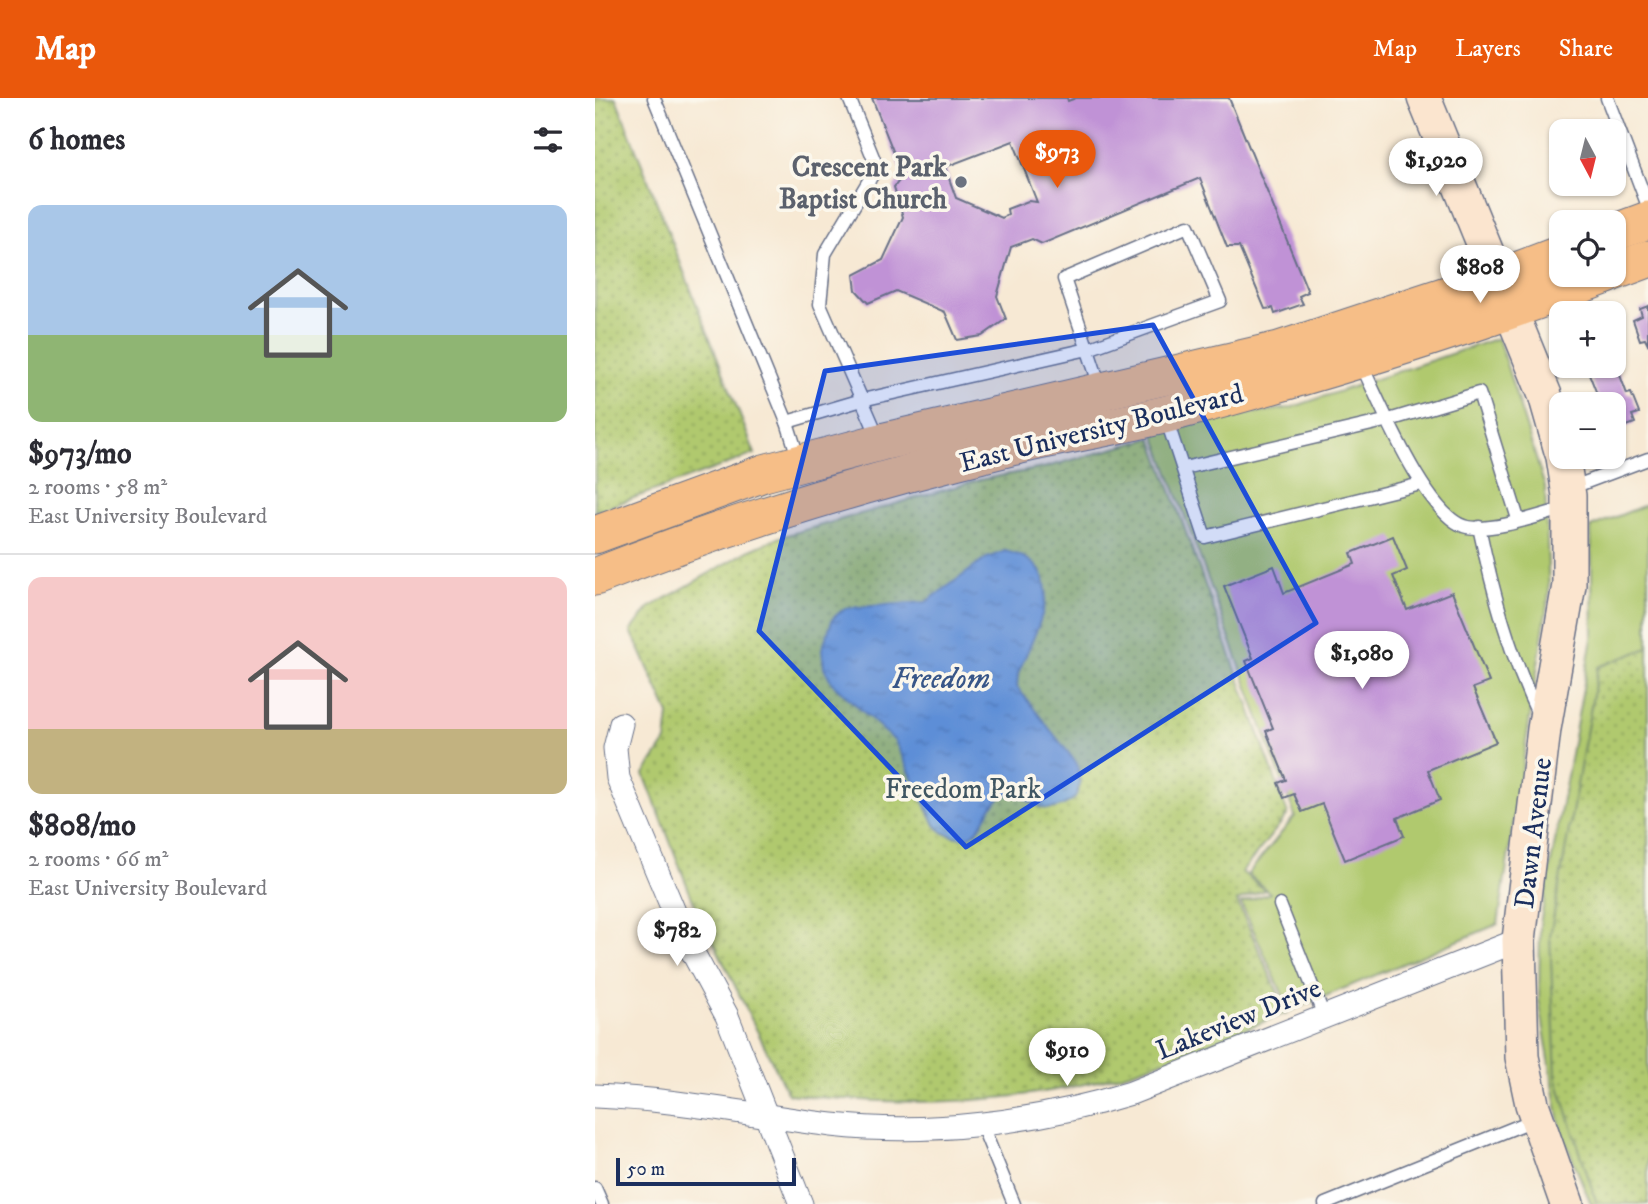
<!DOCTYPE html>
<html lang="en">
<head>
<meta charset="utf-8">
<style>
	:root { --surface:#fff; --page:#f2f2f3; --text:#2b2b33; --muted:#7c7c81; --line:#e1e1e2; --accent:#ea580c }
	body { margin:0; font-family:"IM FELL DW Pica",serif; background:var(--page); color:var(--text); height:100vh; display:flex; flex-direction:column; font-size:26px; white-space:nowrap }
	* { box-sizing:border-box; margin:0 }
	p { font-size:23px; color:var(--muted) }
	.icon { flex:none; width:38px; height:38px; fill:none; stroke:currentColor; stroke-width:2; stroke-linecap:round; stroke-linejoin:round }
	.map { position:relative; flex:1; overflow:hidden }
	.drawer { display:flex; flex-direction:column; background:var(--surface); width:595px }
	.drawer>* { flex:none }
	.needle { width:46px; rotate:173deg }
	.buttons { position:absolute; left:954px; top:21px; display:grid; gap:14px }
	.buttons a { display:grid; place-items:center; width:77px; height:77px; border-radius:14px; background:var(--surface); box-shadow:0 2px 5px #0004; font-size:35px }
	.scale { position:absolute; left:21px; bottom:18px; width:180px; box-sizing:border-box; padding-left:7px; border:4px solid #1b2f5e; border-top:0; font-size:19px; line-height:24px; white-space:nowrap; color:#1b2f5e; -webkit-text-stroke:5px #fbf7ec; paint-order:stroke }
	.price { position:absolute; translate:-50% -60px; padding:0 16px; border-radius:24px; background:#fff; color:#222; font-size:23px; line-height:46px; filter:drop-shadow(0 2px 4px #0008) }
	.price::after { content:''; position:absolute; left:50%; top:42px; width:21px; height:16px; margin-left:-10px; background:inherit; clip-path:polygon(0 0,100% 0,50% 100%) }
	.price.active { background:var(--accent); color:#fff }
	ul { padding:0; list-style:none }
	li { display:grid; align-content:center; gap:14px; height:371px; padding:0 28px }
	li+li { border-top:2px solid var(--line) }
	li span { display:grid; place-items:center; height:217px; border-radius:14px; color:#555 }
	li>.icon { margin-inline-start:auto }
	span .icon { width:126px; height:126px; fill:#fffc; stroke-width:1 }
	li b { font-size:30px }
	h2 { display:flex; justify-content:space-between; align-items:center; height:84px; padding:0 28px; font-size:30px }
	header { display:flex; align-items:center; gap:42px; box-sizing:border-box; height:98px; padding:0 35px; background:var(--accent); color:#fff }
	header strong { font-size:33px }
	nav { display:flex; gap:38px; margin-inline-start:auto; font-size:24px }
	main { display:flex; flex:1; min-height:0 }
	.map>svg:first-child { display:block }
</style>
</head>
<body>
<header>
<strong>Map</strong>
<nav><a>Map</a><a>Layers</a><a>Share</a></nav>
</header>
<main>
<section class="drawer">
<h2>6 homes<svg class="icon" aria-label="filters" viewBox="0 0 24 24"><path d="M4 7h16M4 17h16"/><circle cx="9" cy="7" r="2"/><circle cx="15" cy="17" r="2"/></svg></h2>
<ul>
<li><span style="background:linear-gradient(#a9c7e8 60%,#8fb573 0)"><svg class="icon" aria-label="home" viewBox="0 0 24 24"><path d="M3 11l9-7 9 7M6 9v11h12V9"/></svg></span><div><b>$973/mo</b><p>2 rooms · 58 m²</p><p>East University Boulevard</p></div></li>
<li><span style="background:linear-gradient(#f6c9c9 70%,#c2b280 0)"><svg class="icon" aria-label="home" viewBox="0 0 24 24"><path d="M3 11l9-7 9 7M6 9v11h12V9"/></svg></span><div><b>$808/mo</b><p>2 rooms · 66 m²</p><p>East University Boulevard</p></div></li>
</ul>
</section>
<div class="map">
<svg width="1053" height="1106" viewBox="0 0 1053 1106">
	<defs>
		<pattern id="park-dots" width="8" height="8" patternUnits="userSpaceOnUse" patternTransform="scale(1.75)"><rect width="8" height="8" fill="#b0c96e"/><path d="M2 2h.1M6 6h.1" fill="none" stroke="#8ea45e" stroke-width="1.8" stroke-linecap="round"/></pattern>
		<pattern id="water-ripples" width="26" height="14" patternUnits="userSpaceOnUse" patternTransform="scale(1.75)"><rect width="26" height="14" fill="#6d9ed7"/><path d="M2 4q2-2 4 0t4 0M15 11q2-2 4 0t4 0" fill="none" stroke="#5981b2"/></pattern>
	</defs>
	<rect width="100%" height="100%" fill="#fbf7ec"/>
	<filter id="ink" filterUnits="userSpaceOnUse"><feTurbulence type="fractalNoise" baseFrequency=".0143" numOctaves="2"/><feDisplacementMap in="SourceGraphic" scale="14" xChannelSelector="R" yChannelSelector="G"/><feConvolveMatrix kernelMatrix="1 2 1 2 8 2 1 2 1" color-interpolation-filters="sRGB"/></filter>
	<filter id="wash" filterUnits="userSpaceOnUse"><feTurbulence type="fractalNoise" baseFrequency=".00686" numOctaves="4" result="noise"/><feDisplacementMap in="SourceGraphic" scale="28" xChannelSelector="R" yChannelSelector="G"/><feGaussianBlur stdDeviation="1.57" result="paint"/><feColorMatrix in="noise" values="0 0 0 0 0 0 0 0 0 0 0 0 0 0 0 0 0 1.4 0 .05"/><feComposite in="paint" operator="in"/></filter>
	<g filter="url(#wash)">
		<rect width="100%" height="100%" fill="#f7e9d4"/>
		<g fill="#b0c96e" stroke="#667c66" stroke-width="2">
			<path d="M903 240 950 389 954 495 903 826 695 913 646 805 675 795 653 776 700 718 557 329 695 310Z"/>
			<path d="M1053 406V1106H996L966 1033 944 902 945 826 998 535 996 429Z"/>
		</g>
		<g fill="url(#park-dots)" stroke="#667c66" stroke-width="2">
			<path d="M0 0H21L160 356 0 414Z"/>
			<path d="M557 340 693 716 647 774 670 792 642 803 692 915C636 935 579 962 522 978 409 1009 307 1008 193 996L97 800 49 676 71 643 74 616 36 533 54 510 153 453 185 439 384 382 448 370Z"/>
			<path d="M1053 550V1106H1002L961 979 955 838 1003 569Z"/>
		</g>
		<path fill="url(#water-ripples)" stroke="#44669a" stroke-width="2" d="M410 453C483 469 439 533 423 576L422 589 482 666 485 687 480 700C439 731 433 684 407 699 386 711 390 747 358 738 350 736 346 734 340 727L300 643 237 585 229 569 227 551 238 520 250 510 331 504 392 460Z"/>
		<g id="blocks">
			<g fill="#c092d6" fill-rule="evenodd">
				<path d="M277 0H472L473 3 481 0H634L713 194 704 198 708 206 680 216 678 210 670 211 644 149H632L605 80 447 146 437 141 416 149 402 198 411 221 387 238 362 242 350 214 301 193 273 205 261 192 259 177 288 162 308 119 299 89 308 78ZM418 43 442 104 433 103 412 111 413 117 407 120 361 100 350 69Z"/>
				<path d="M1053 208V247L1050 241 1045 242 1038 222 1047 218 1045 211Z"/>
				<path d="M1019 261 1032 296 1036 295 1044 315 1037 317 1040 325 1018 333V306H1006L991 268H1018Z"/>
				<path d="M798 438 812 472 798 478 812 512 857 494 894 584 878 590 901 644 833 672 845 702 802 720 809 738 750 762 727 706 707 714 699 696 689 700 683 685 691 682 671 633 678 630 651 563 658 560 629 488 679 468 689 495 760 466 756 455Z"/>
			</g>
		</g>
	</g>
	<g filter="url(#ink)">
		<use href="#blocks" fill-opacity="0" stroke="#687087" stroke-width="2"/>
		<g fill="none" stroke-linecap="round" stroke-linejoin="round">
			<defs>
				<g id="lane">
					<path d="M59 0 192 324"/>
					<path d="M1012 0 1053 108"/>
					<path d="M766 266C784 302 832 421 872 429 899 434 945 417 972 410"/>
					<path d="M571 320 610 439 826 386"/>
					<path d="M284 341 267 302 493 251 625 203 593 128 469 181 505 288"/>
					<path d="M204 362 192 324 267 302 225 206 230 156 282 69 254 0"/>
					<path d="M589 370 794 322 884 295 923 421"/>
					<path d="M973 391 1053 361"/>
					<path d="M884 429C898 495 915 558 944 618"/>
					<path d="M685 807 729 918"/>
					<path d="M386 1025 419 1106"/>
					<path d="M0 1090 7 1106"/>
					<path d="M730 1106 941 1021"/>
				</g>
				<g id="street">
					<path d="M26 626 20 650 23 680 90 840 132 918 206 1106"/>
					<path d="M0 998C80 1001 158 1017 237 1027 336 1038 441 1024 536 995L924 842"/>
				</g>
				<g id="secondary">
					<path d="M829 0 950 297 966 353"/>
					<path d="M968 359 974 398V487L949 631 924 842 927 959 937 1006 972 1106"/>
				</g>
				<g id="primary">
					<path d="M1018 135 1053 122"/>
					<path d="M1018 174 1053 161"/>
					<path d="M0 437 169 375 286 344 684 252 903 180 966 156"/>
					<path d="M0 479C134 425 275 383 416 349 468 337 520 329 572 316 721 277 868 232 1012 177"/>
				</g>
			</defs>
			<use href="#lane" stroke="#687087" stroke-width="15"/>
			<use href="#street" stroke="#687087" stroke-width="25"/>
			<use href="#secondary" stroke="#687087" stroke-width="36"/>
			<use href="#primary" stroke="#687087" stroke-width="39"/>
			<use href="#lane" stroke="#fff" stroke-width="12"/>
			<use href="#street" stroke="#fff" stroke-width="23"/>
			<use href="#secondary" stroke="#fbe5cf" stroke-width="33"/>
			<use href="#primary" stroke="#f6be87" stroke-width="37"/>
		</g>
	</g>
	<path fill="#1d4ed8" fill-opacity="0.2" stroke="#1d4ed8" stroke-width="5" stroke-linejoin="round" d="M558 227 721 525 371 749 164 533 230 273Z"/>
	<circle fill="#6b7280" stroke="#fbf7ec" stroke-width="2.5" cx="366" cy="84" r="7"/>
	<g text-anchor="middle" stroke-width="7" stroke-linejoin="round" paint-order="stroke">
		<g font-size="28" font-weight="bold" fill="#5b616d" stroke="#fbf7ec" text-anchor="end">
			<text x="352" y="78">Crescent Park<tspan x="352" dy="32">Baptist Church</tspan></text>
		</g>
		<g font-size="28" fill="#1b2f5e" stroke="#fbf7ec">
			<text transform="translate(506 329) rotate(-14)" y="10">East University Boulevard</text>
			<text transform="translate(937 735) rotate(-83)" y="10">Dawn Avenue</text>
			<text transform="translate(643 920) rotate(-22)" y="10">Lakeview Drive</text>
		</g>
		<g font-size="28" fill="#405662" stroke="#fbf7ec">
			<text x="368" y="700">Freedom Park</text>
		</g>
		<g font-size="30" font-style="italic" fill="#385688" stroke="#fbf7ec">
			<text x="346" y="590">Freedom</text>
		</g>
	</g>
</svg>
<div class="buttons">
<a><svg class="needle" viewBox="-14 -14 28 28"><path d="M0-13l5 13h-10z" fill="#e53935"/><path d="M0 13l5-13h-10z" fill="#7c7c81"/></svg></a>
<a><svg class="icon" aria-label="locate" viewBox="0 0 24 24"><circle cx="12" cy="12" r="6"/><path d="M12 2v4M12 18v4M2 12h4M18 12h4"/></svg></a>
<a>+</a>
<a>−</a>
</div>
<div class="scale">50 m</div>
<b class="price active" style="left:462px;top:92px">$973</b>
<b class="price" style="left:841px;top:100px">$1,920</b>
<b class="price" style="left:885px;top:207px">$808</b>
<b class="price" style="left:767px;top:593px">$1,080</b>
<b class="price" style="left:82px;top:870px">$782</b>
<b class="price" style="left:472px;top:990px">$910</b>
</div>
</main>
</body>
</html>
